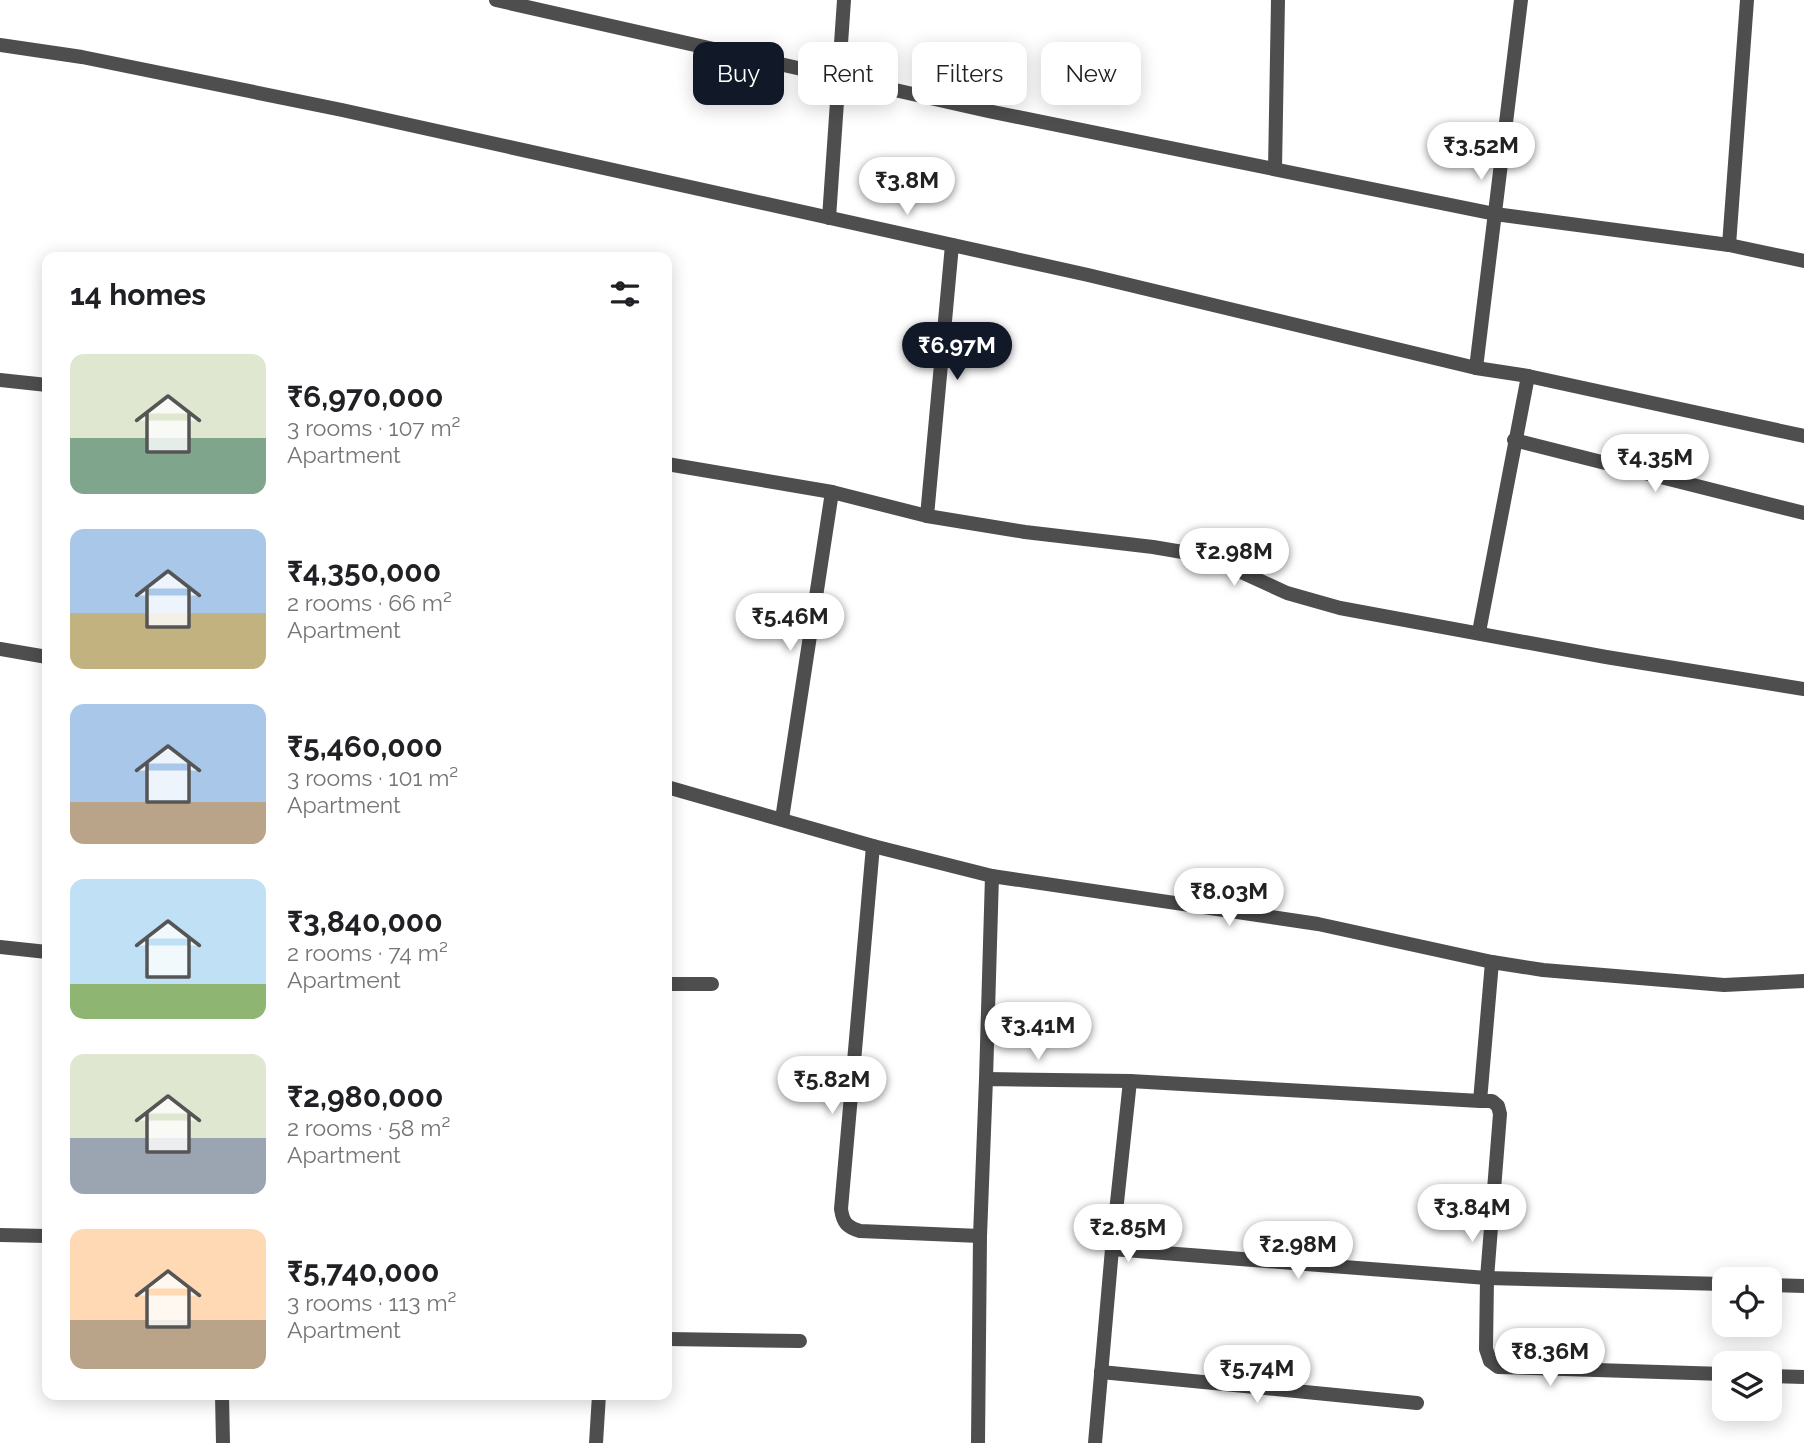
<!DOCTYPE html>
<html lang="en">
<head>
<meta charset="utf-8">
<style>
	:root { --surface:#fff; --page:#f2f2f2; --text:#202124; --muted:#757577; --accent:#111827 }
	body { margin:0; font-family:Raleway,sans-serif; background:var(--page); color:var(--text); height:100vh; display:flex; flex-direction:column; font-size:26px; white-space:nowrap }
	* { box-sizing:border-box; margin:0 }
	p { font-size:23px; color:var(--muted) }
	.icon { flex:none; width:38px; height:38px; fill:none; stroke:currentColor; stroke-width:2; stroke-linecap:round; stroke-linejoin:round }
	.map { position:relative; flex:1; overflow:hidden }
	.sheet { position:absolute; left:42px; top:252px; width:630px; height:1148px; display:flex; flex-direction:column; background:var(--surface); border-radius:14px; box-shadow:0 4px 18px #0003 }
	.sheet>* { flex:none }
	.guide { position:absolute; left:693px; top:42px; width:665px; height:63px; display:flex; gap:14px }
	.fabs { position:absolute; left:1712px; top:1267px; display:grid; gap:14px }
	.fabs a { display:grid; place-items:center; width:70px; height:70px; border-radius:14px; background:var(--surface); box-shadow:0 4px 18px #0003; font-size:35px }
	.price { position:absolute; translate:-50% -60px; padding:0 16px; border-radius:24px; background:#fff; color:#222; font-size:23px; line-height:46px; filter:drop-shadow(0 2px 4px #0008) }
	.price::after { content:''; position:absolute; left:50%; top:42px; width:21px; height:16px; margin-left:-10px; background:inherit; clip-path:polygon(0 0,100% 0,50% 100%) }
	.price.selected { background:var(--accent); color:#fff }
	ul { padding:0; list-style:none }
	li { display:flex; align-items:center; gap:21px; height:175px; padding:0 28px }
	li span { display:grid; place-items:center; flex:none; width:196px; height:140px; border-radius:14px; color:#555 }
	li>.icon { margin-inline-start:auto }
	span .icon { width:84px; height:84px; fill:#fffc; stroke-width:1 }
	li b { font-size:30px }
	h2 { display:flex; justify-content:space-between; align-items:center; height:84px; padding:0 28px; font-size:30px }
	.tag { padding:0 24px; border-radius:14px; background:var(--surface); box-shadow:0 4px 18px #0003; font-size:24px; line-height:63px }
	.tag.selected { background:var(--accent); color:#fff }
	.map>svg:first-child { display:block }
</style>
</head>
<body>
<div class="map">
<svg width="1804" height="1443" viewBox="0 0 1804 1443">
	<rect width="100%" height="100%" fill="#fff"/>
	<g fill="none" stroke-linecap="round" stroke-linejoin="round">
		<g stroke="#4e4e4e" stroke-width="14">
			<path d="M496 0 988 111 1495 214 1729 245 1804 261"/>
			<path d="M0 45 82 57 342 110 1088 275 1476 368 1528 376 1804 436"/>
			<path d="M1275 169 1278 0"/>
			<path d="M829 218 844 0"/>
			<path d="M1729 245 1747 0"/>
			<path d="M1476 368 1521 0"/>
			<path d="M0 380 47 385"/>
			<path d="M1514 440 1804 513"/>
			<path d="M667 464 832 492 927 516 1025 532 1153 547 1206 556 1287 593 1340 608 1606 657 1804 689"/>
			<path d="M927 516 952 245"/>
			<path d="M1479 632 1528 376"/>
			<path d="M0 649 47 657"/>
			<path d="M667 787 873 846 992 876 1318 924 1492 962 1543 970 1724 985 1804 981"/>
			<path d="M782 819 832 492"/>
			<path d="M873 846 841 1209C843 1223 847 1227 860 1231L980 1236"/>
			<path d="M0 947 47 952"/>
			<path d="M1492 962 1480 1101H1492L1498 1106 1500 1114 1487 1278 1724 1284"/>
			<path d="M667 984H712"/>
			<path d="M986 1079 992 876"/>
			<path d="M0 1235 47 1236"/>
			<path d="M1112 1249 1487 1278 1486 1349 1490 1361 1498 1367 1724 1374"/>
			<path d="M1769 1285 1804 1286"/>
			<path d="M667 1339 800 1341"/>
			<path d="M1101 1372 1417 1403"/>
			<path d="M1769 1376 1804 1377"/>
			<path d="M222 1395 223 1443"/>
			<path d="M596 1443 599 1395"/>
			<path d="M978 1443 980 1236 986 1079 1130 1081 1480 1101"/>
			<path d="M1095 1443 1112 1249 1130 1081"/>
		</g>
	</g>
</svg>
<div class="fabs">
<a><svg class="icon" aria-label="locate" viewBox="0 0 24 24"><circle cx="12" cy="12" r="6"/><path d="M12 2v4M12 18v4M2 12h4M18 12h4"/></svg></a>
<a><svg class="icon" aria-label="layers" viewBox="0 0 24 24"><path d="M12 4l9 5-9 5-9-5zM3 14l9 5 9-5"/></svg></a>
</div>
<b class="price" style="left:1481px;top:182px">₹3.52M</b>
<b class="price" style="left:907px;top:217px">₹3.8M</b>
<b class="price selected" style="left:957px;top:382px">₹6.97M</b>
<b class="price" style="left:1655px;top:494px">₹4.35M</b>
<b class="price" style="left:1234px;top:588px">₹2.98M</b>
<b class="price" style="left:790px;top:653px">₹5.46M</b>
<b class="price" style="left:1229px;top:928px">₹8.03M</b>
<b class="price" style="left:1038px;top:1062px">₹3.41M</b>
<b class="price" style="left:832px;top:1116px">₹5.82M</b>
<b class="price" style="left:1472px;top:1244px">₹3.84M</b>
<b class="price" style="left:1128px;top:1264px">₹2.85M</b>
<b class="price" style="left:1298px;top:1281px">₹2.98M</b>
<b class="price" style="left:1550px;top:1388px">₹8.36M</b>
<b class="price" style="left:1257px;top:1405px">₹5.74M</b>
<div class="guide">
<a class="tag selected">Buy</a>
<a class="tag">Rent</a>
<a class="tag">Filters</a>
<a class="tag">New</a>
</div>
<section class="sheet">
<h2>14 homes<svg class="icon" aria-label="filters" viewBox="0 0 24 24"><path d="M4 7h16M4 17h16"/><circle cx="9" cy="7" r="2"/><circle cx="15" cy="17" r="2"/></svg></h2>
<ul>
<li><span style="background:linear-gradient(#dfe7d0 60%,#7fa58c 0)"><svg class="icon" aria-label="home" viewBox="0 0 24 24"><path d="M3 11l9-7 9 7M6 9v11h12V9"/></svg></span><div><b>₹6,970,000</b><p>3 rooms · 107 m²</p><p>Apartment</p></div></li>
<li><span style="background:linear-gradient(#a9c7e8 60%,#c2b280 0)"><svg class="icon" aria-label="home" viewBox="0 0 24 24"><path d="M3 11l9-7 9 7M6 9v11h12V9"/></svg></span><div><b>₹4,350,000</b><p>2 rooms · 66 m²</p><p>Apartment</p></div></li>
<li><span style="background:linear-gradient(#a9c7e8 70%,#b9a48a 0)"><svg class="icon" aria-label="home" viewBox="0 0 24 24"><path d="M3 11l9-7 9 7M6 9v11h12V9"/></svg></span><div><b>₹5,460,000</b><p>3 rooms · 101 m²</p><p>Apartment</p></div></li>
<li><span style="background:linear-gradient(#bfe0f5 75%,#8fb573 0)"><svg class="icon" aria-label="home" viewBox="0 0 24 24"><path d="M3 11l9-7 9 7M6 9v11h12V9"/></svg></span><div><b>₹3,840,000</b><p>2 rooms · 74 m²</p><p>Apartment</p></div></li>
<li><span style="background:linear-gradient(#dfe7d0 60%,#9aa5b1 0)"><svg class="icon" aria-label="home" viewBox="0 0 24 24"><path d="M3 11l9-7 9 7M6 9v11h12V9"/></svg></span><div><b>₹2,980,000</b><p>2 rooms · 58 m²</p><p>Apartment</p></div></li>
<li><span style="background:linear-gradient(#ffd9b3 65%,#b9a48a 0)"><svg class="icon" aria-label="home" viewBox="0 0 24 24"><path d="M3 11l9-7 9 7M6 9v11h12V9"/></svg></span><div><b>₹5,740,000</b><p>3 rooms · 113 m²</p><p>Apartment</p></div></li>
</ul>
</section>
</div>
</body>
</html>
